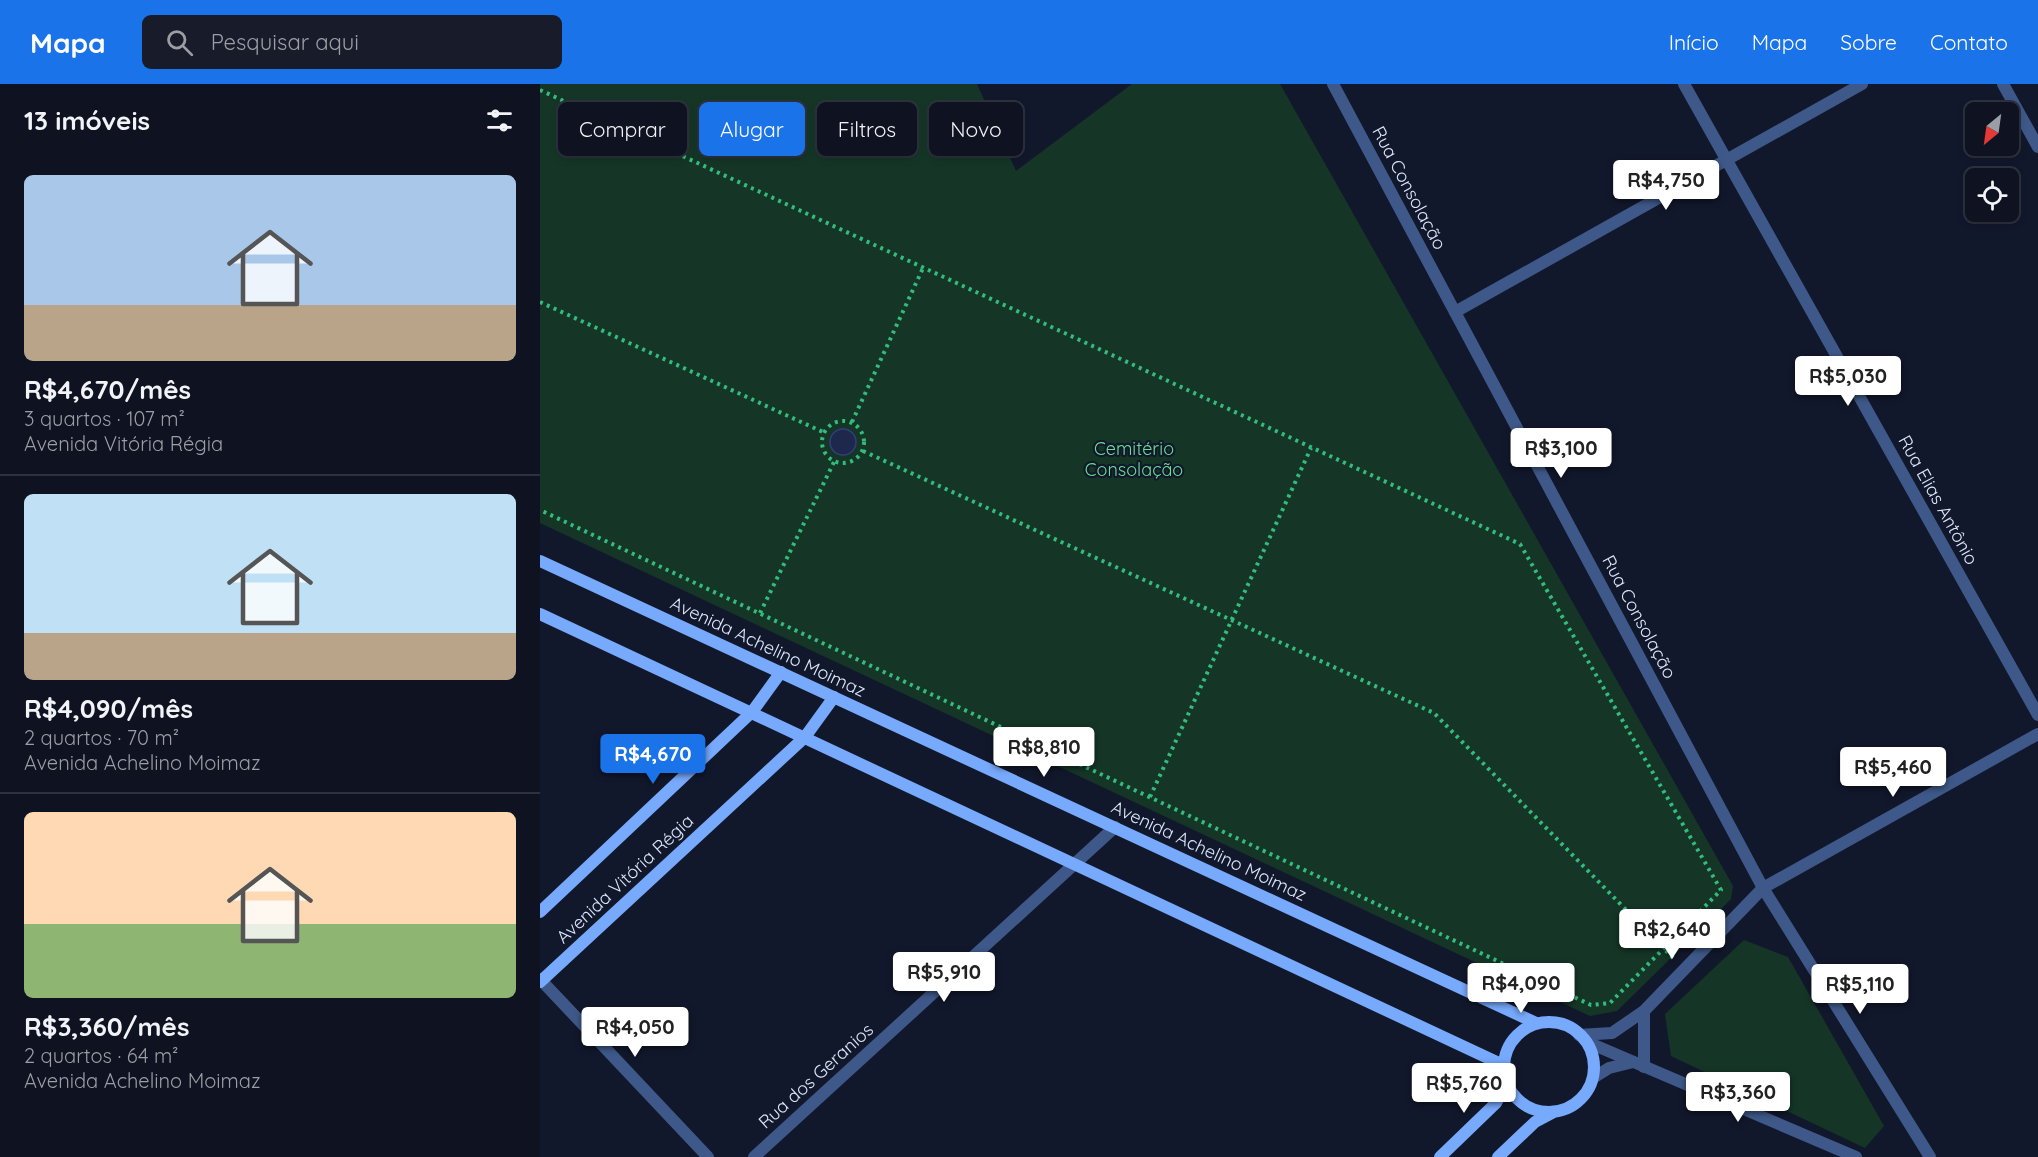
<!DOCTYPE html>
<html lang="pt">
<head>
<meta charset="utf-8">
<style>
	:root { --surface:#0e1221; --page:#171b2a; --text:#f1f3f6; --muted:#9b9ea5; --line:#2e323f; --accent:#1a73e8 }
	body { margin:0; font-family:Quicksand,sans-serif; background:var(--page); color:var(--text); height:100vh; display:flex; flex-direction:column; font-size:22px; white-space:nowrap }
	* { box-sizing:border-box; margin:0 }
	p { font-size:20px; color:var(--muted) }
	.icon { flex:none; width:33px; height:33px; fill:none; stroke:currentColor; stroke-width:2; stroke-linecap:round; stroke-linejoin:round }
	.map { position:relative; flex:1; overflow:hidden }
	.details { display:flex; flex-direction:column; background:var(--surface); width:540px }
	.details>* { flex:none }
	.top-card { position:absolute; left:18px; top:18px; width:570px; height:54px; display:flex; gap:12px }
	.needle { width:39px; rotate:209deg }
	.tools { position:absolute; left:1425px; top:18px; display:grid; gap:12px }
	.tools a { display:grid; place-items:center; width:54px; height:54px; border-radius:9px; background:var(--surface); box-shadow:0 3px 9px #0003,0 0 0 2px var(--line); font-size:30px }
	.price { position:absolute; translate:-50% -51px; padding:0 14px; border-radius:6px; background:#fff; color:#222; font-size:20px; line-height:39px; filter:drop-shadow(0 2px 3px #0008) }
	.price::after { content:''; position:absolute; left:50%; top:36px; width:18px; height:14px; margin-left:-9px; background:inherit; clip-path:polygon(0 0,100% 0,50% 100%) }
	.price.on { background:var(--accent); color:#fff }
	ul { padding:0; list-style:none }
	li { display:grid; align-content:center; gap:12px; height:318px; padding:0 24px }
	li+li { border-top:2px solid var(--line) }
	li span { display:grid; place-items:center; height:186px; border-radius:9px; color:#555 }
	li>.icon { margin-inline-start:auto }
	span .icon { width:108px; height:108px; fill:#fffc; stroke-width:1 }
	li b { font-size:26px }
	h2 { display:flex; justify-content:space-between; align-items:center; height:72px; padding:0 24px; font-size:26px }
	.tag { padding:0 21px; border-radius:9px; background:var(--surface); box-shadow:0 3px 9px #0003,0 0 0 2px var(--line); font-size:21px; line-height:54px }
	.tag.on { background:var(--accent); color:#fff }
	header { display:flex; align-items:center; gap:36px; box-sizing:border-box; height:84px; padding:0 30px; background:var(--accent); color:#fff }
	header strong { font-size:28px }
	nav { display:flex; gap:33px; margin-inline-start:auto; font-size:21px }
	.search { width:420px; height:54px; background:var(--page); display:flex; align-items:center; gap:15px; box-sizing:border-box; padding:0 21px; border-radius:9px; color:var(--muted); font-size:22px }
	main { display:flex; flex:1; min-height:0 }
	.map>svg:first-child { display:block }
</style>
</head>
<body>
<header>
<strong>Mapa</strong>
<div class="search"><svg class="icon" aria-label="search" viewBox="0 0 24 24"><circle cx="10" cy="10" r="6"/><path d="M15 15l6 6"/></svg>Pesquisar aqui</div>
<nav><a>Início</a><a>Mapa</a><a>Sobre</a><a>Contato</a></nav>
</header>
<main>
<section class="details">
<h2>13 imóveis<svg class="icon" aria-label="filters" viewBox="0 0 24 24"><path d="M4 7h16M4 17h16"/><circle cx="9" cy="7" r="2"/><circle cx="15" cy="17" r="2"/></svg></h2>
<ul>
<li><span style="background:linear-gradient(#a9c7e8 70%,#b9a48a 0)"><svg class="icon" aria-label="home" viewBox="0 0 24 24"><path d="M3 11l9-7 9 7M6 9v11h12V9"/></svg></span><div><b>R$4,670/mês</b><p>3 quartos · 107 m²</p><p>Avenida Vitória Régia</p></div></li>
<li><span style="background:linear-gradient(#bfe0f5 75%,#b9a48a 0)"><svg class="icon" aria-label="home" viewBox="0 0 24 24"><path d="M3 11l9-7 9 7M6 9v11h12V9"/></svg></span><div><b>R$4,090/mês</b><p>2 quartos · 70 m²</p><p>Avenida Achelino Moimaz</p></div></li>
<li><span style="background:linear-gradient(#ffd9b3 60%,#8fb573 0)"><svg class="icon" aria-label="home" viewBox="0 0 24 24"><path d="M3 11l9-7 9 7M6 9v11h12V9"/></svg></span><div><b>R$3,360/mês</b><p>2 quartos · 64 m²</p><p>Avenida Achelino Moimaz</p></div></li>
</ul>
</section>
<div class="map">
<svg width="1498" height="1073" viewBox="0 0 1498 1073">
	<rect width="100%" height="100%" fill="#12182c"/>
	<g fill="#153627">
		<path d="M0 0H437L476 87 592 0H740L1193 802 1191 815 1077 927 1050 932 0 439Z"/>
		<path d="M1204 856 1248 873 1344 1042 1325 1064 1131 972 1125 930Z"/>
	</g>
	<circle fill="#1e274c" stroke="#313f78" stroke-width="1.5" cx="303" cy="358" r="13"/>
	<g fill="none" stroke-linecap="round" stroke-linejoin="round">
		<g stroke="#34bc7d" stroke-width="4" stroke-dasharray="3 4.5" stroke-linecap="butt">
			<path d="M0 6 980 460 1181 806 1070 919 1051 921 0 426"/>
			<path d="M0 218 283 348"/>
			<circle cx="303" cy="358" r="21"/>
			<path d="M312 338 383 184"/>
			<path d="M323 367 894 629 1133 874"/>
			<path d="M220 529 294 378"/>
			<path d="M610 713 771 364"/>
		</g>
		<g stroke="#3e5989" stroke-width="12">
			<path d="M793 0 1223 804 1390 1073"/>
			<path d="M1144 0 1498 631"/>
			<path d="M1463 0 1498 63"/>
			<path d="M915 228 1322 0"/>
			<path d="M0 895 168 1073"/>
			<path d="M1104 927V983"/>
			<path d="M1039 951 1072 949 1104 927 1223 804 1498 650"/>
			<path d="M1047 958 1316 1073"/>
			<path d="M1053 994 1069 984 1093 978"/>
			<path d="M214 1073 575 743"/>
		</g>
		<g stroke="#77a9fc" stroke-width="12">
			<path d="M0 477 996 939"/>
			<path d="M0 530 963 981"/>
			<path d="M0 828 212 628 241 588"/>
			<path d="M0 898 265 653 294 613"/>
			<circle cx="1009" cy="983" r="45"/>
			<path d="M900 1073 956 1019 966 1000"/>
			<path d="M958 1073 995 1038 1012 1029"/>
		</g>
	</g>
	<g text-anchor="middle" stroke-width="4.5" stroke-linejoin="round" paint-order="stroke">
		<g font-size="18" fill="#dde7fe" stroke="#12182c">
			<text transform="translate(869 104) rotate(62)" y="6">Rua Consolação</text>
			<text transform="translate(1398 416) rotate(61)" y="6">Rua Elias Antônio</text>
			<text transform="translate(1099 533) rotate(62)" y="6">Rua Consolação</text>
			<text transform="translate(228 563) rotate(25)" y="6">Avenida Achelino Moimaz</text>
			<text transform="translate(669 767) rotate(25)" y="6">Avenida Achelino Moimaz</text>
			<text transform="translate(85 795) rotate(-43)" y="6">Avenida Vitória Régia</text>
			<text transform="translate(276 992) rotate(-42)" y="6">Rua dos Geranios</text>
		</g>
		<g font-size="18" fill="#69df92" stroke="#12182c">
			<text x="594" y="371">Cemitério<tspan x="594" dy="21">Consolação</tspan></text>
		</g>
	</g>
</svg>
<div class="tools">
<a><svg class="needle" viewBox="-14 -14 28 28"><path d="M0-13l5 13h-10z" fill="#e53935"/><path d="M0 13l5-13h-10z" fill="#9b9ea5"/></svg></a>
<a><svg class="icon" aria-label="locate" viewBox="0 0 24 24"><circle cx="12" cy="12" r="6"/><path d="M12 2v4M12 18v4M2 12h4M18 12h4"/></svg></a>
</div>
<b class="price" style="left:1126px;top:127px">R$4,750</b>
<b class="price" style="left:1308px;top:323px">R$5,030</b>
<b class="price" style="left:1021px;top:395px">R$3,100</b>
<b class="price" style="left:504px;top:694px">R$8,810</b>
<b class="price on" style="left:113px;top:701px">R$4,670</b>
<b class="price" style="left:1353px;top:714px">R$5,460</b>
<b class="price" style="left:1132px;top:876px">R$2,640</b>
<b class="price" style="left:404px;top:919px">R$5,910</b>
<b class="price" style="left:981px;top:930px">R$4,090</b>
<b class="price" style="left:1320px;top:931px">R$5,110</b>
<b class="price" style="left:95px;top:974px">R$4,050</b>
<b class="price" style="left:924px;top:1030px">R$5,760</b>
<b class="price" style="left:1198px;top:1039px">R$3,360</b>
<div class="top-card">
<a class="tag">Comprar</a>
<a class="tag on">Alugar</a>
<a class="tag">Filtros</a>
<a class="tag">Novo</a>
</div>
</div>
</main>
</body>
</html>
